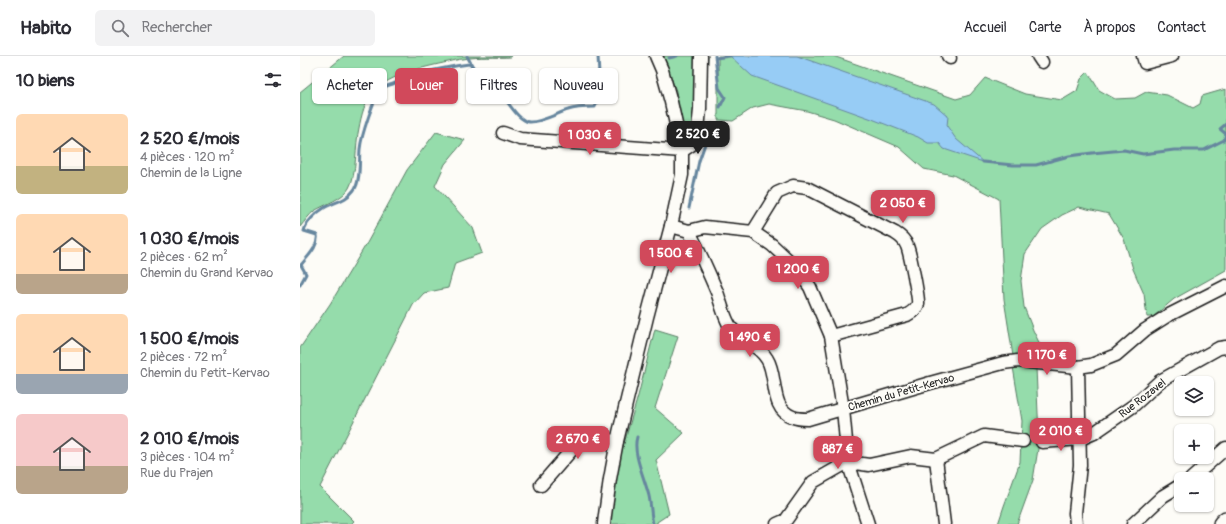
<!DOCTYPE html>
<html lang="fr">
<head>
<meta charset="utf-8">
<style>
	:root { --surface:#fff; --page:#f2f2f3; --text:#2b2b33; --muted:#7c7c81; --line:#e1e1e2; --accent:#d1495b }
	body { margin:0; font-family:Pangolin,sans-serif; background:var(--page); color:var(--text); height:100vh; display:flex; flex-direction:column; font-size:15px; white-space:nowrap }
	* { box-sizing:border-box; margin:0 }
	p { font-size:13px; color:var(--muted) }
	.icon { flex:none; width:22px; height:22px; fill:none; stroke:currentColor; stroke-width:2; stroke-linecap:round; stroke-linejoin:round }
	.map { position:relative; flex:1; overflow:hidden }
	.side { display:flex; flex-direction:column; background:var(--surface); width:300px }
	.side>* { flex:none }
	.top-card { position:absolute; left:12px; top:12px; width:380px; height:36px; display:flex; gap:8px }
	.controls { position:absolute; left:874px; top:320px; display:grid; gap:8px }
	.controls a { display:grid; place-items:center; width:40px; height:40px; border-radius:6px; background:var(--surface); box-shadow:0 1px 3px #0004; font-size:20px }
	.price { position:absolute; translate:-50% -34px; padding:0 9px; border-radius:8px; background:var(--accent); color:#fff; font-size:13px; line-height:26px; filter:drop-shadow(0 1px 2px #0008) }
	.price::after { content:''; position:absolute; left:50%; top:24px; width:12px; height:9px; margin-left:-6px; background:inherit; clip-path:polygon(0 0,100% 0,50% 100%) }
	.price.current { background:#222; color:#fff }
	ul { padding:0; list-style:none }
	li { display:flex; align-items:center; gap:12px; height:100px; padding:0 16px }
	li span { display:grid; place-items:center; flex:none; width:112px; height:80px; border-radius:6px; color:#555 }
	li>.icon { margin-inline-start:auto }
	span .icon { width:48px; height:48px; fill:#fffc; stroke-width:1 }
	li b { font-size:17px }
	h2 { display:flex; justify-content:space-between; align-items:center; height:48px; padding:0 16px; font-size:17px }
	.chip { padding:0 14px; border-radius:6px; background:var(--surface); box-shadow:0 1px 3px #0004; font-size:14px; line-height:36px }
	.chip.current { background:var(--accent); color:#fff }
	header { display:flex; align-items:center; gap:24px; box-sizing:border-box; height:56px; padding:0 20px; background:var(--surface); border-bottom:1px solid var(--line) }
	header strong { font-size:19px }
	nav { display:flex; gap:22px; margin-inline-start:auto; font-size:14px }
	.search { width:280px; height:36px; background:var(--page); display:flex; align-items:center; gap:10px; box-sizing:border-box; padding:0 14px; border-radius:6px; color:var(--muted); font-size:15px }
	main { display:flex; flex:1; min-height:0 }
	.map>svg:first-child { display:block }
</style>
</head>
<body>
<header>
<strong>Habito</strong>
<div class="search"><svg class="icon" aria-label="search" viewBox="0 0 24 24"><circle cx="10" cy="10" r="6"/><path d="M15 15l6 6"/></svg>Rechercher</div>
<nav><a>Accueil</a><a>Carte</a><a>À propos</a><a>Contact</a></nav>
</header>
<main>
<section class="side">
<h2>10 biens<svg class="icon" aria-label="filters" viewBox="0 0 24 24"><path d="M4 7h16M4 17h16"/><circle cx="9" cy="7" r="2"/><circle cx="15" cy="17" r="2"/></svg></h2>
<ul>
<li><span style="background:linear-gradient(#ffd9b3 65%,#c2b280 0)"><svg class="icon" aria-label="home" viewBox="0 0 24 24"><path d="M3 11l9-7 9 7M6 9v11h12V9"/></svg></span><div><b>2 520 €/mois</b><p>4 pièces · 120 m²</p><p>Chemin de la Ligne</p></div></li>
<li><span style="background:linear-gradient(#ffd9b3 75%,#b9a48a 0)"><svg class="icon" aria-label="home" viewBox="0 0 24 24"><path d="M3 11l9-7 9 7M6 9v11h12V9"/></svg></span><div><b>1 030 €/mois</b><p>2 pièces · 62 m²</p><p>Chemin du Grand Kervao</p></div></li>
<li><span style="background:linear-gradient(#ffd9b3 75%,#9aa5b1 0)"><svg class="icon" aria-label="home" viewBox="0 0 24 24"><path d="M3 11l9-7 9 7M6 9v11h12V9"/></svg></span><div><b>1 500 €/mois</b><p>2 pièces · 72 m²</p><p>Chemin du Petit-Kervao</p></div></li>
<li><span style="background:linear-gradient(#f6c9c9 65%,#b9a48a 0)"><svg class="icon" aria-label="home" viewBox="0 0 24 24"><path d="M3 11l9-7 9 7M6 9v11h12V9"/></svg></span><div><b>2 010 €/mois</b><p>3 pièces · 104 m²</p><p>Rue du Prajen</p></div></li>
</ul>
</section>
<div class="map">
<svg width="926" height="468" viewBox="0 0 926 468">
	<rect width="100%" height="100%" fill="#fdfcf7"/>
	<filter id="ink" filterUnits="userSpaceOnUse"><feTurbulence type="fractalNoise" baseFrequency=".025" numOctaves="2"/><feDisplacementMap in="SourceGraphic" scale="8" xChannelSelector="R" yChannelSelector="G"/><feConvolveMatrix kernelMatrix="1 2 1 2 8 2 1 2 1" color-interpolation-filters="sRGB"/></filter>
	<g filter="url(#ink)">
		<g fill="#95dcab" stroke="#587c64">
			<path d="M44 0H211V1C196 2 179 0 163 3 158 3 153 5 148 6 125 11 90 18 73 36 65 44 61 61 59 72 55 88 57 119 49 132 44 142 24 149 14 155 9 159 5 165 0 171V36Z"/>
			<path d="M363 0H408L404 78 383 75 376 35Z"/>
			<path d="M418 0H533L656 43 670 39 685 22 725 38 762 44 777 35 781 23 788 16 799 34 815 43 835 42 846 36 867 39 893 52 900 48 902 40 926 33V214L874 243 853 261H847L844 238 833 213 824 183 809 158 779 151 762 159 742 173 725 198 721 225 724 251 733 274 748 305 713 300 704 243 699 143 653 119 624 113 599 91 534 63 507 55 469 48 453 52 433 65 418 64Z"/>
			<path d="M136 76 165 84 145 108 135 130 173 172 182 197 155 207 148 232 124 237 113 249 20 431 54 465 51 468H0V292L30 248 67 187 107 114Z"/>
			<path d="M355 273 378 280 355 352 384 377 356 404 369 458 357 466V468H309L318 408 338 340Z"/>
			<path d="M713 311 736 312 739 380 738 393 733 424 717 468H698L704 450 720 406 722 365Z"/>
		</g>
		<path fill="#97ccf5" stroke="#66869e" d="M430 0H497L634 48 648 60 647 70 656 83 683 106 644 93 639 87H628L618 81 572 63 452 20Z"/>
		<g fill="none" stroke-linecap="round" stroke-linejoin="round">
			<g stroke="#66869e" stroke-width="3">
				<path d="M167 0 173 11"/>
				<path d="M415 0 419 32 425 41 420 51"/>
				<path d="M369 2 377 0"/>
				<path d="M416 2 430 0"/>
				<path d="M683 106 713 109H736L769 100 792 97 824 94 843 98 874 94H904L924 84 926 78 920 73 926 68"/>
				<path d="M389 152 399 105 412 68"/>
				<path d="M0 229 6 218 1 209C8 200 19 190 17 179L4 175C6 166 16 157 24 152 35 145 45 146 54 134 61 126 59 103 60 93 61 82 74 39 82 33 84 31 89 29 93 28 117 16 142 12 169 8 181 15 177 24 185 30 191 34 198 35 203 41 210 48 218 64 229 66 240 67 258 57 268 54 276 51 286 51 295 51L300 39 298 0"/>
				<path d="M337 381C332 397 345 423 349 440 351 449 351 459 353 468"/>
			</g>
			<defs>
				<g id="street">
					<path d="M648 0 650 2"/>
					<path d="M738 0 742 6"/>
					<path d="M843 0 845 7 872 0"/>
					<path d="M203 77 220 83 382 95"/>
					<path d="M382 95 391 89 397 83 400 54 401 0"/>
					<path d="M371 170 389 175C399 195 408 215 417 236 421 247 425 265 432 273 442 284 459 289 467 303 478 320 469 353 493 361 498 363 503 363 508 363L630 327 703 307 718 305 778 311 791 309 816 299 845 274 867 260 926 230"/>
					<path d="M389 175 405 171 453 176 472 189 488 204 497 213 510 231 531 280 543 353 548 406 568 468"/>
					<path d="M453 176 477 137 493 130 507 132 595 177C600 180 605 184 607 190 610 197 619 243 618 248 616 254 612 256 607 259L531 280"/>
					<path d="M742 386 780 383 794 377 833 350 860 325 919 292 926 291"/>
					<path d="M636 403 644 468"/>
					<path d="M891 423 926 392"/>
					<path d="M241 429 282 382 317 385"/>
					<path d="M304 468 305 459 310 423 317 385 347 261 371 170 382 119V95L371 46 362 14 356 0"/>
					<path d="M477 468 486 464 513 426 548 406 569 409 611 400 636 403 684 380 723 385"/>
					<path d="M776 468 775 457 780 409 778 311"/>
					<path d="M833 468 863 440 881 429"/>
				</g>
				<path id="secondary" d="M922 468 926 464"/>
			</defs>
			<use href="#street" stroke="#1c1c1c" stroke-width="15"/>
			<use href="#secondary" stroke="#1c1c1c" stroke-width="20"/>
			<use href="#street" stroke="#fdfcf7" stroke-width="12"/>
			<use href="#secondary" stroke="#fdfcf7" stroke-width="17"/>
		</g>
	</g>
	<g text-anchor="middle" stroke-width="3.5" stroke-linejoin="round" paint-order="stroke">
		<g font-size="11" fill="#1c1c1c" stroke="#fdfcf7">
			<text transform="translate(601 336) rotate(-16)" y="4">Chemin du Petit-Kervao</text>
			<text transform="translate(842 342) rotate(-38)" y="4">Rue Rozavel</text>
		</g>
	</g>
</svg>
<div class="controls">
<a><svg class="icon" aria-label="layers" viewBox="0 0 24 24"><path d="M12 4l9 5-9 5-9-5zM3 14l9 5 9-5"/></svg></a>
<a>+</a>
<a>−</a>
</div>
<b class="price current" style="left:398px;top:99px">2 520 €</b>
<b class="price" style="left:290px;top:100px">1 030 €</b>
<b class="price" style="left:603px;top:168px">2 050 €</b>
<b class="price" style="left:371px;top:218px">1 500 €</b>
<b class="price" style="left:498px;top:234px">1 200 €</b>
<b class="price" style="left:450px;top:302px">1 490 €</b>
<b class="price" style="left:747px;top:320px">1 170 €</b>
<b class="price" style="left:761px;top:396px">2 010 €</b>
<b class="price" style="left:278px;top:404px">2 670 €</b>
<b class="price" style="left:538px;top:414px">887 €</b>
<div class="top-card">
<a class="chip">Acheter</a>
<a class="chip current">Louer</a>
<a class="chip">Filtres</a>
<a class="chip">Nouveau</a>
</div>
</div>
</main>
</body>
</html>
